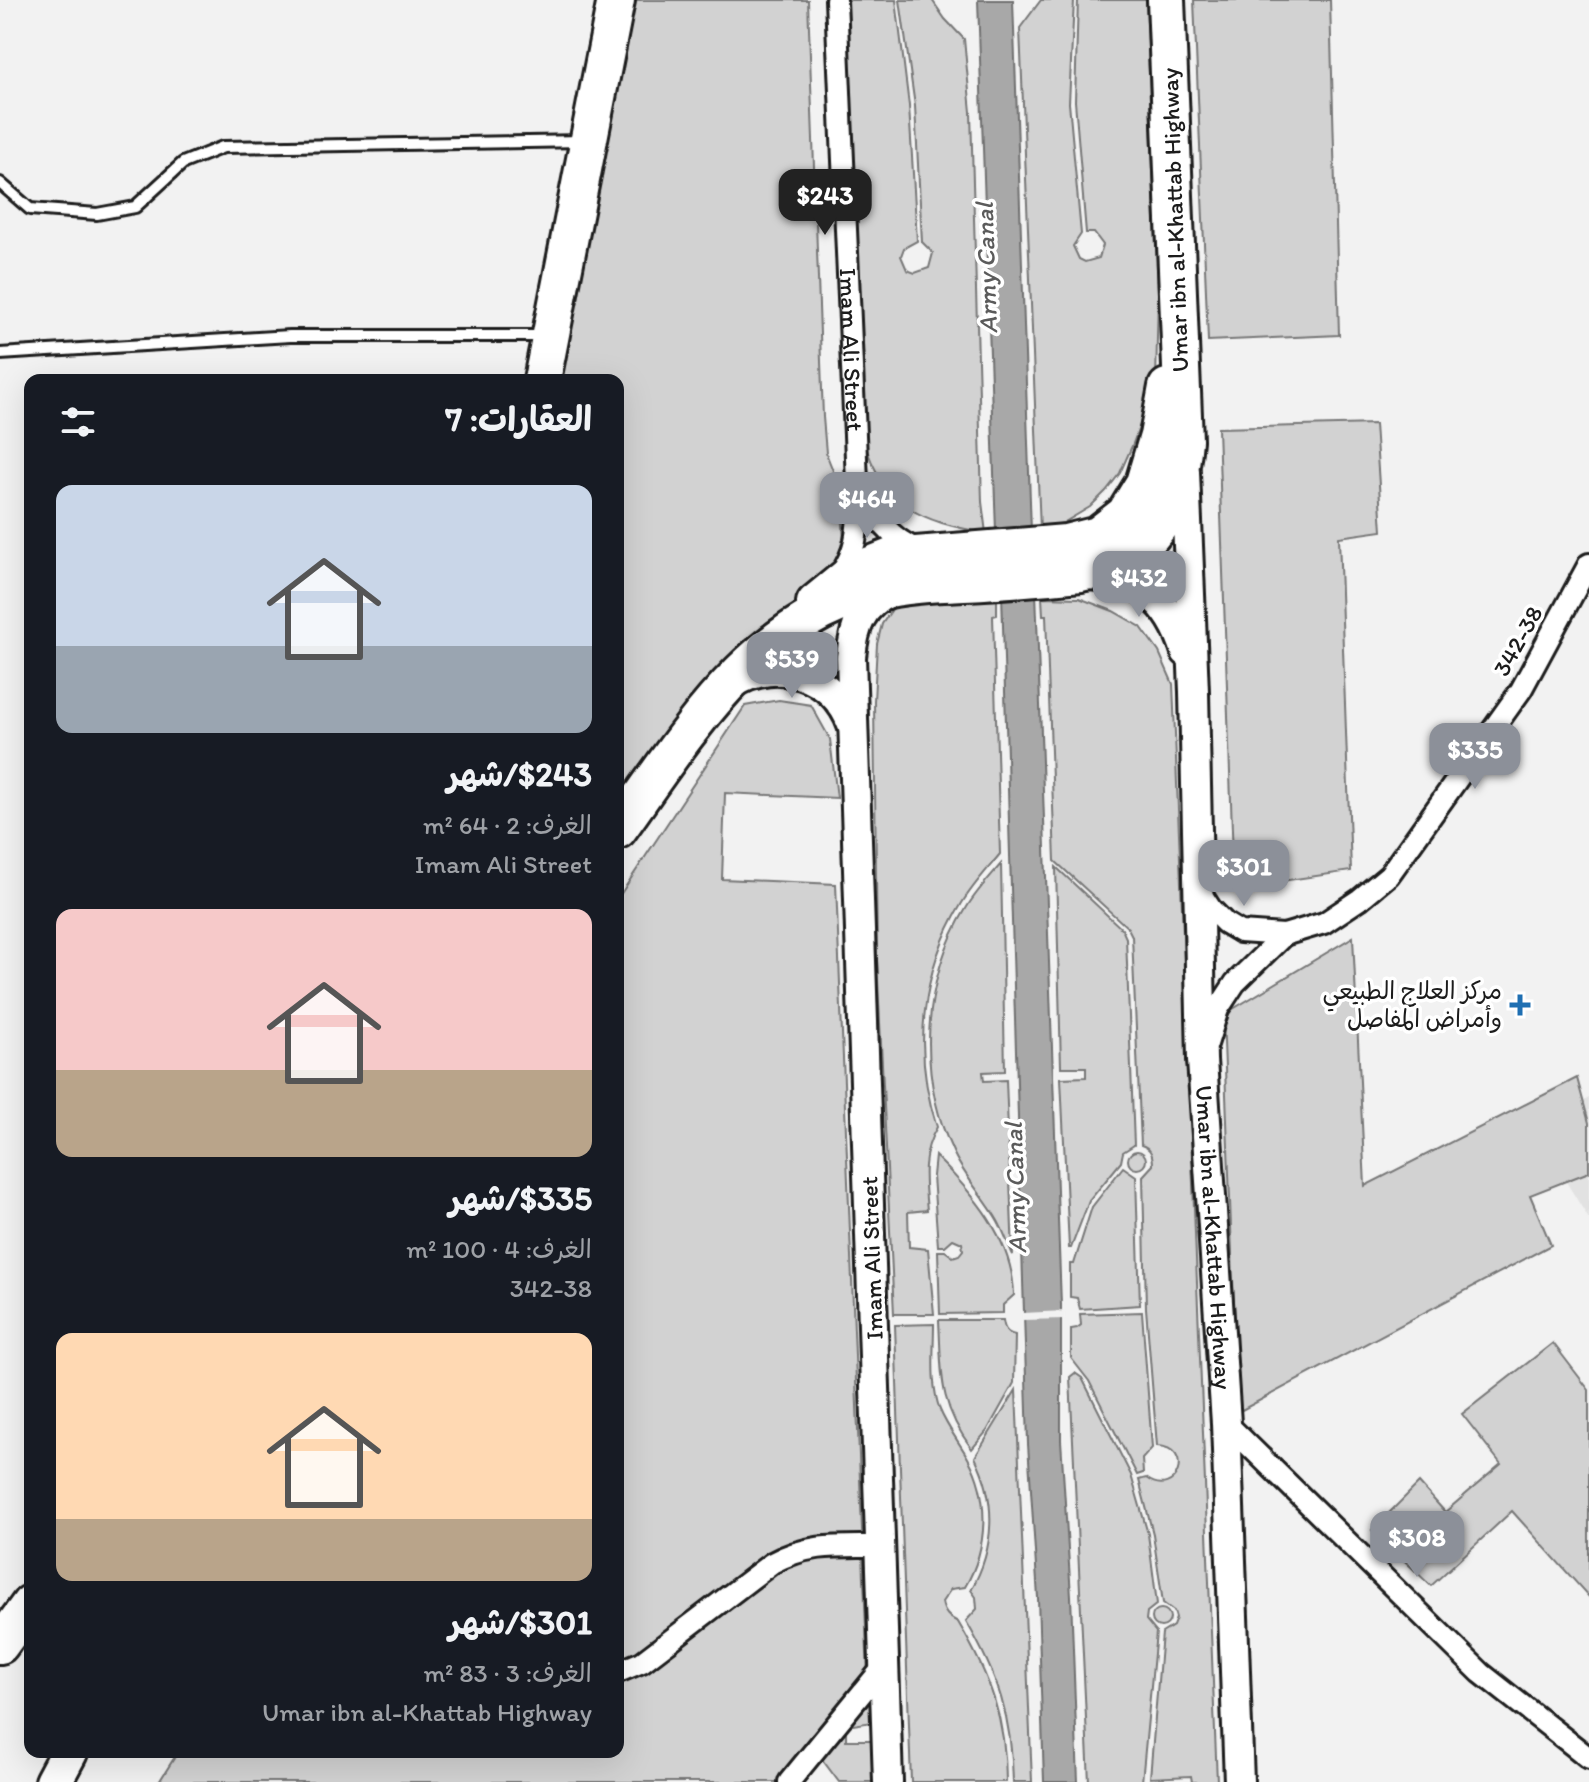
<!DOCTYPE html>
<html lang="ar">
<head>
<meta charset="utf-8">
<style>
	:root { --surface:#171b24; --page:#20242c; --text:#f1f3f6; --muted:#9ea1a6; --accent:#8c9099 }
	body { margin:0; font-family:Itim,"Playpen Sans Arabic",sans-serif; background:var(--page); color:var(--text); direction:rtl; height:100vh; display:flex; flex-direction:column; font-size:30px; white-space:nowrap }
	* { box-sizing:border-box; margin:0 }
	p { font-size:26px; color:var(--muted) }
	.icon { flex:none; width:44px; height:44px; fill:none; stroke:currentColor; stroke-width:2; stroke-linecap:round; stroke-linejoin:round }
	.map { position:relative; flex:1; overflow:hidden; direction:ltr }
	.drawer { position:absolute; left:24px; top:374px; width:600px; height:1384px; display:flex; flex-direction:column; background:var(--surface); border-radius:16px; box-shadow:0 8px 32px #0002; direction:rtl }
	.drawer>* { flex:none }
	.price { position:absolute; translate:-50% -68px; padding:0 18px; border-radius:16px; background:var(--accent); color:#fff; font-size:26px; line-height:52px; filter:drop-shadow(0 2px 4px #0008) }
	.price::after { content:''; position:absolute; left:50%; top:48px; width:24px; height:18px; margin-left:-12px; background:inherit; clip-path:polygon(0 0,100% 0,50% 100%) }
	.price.current { background:#222; color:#fff }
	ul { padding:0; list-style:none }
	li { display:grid; align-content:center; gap:16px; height:424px; padding:0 32px }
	li span { display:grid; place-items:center; height:248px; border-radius:16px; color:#555 }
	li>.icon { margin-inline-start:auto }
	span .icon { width:144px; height:144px; fill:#fffc; stroke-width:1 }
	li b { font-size:34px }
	h2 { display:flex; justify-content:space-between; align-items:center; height:96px; padding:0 32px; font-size:34px }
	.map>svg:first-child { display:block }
</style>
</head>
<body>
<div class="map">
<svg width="1589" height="1782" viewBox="0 0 1589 1782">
	<rect width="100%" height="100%" fill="#f2f2f2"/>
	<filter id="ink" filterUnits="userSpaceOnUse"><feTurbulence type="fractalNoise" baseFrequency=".0125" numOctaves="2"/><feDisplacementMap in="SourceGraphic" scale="16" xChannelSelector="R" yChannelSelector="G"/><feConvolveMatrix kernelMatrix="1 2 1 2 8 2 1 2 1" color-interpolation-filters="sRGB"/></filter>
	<g filter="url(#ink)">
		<path fill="#e2e2e2" d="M1589 1098V1219L1534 1130Z"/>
		<g fill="#d2d2d2" stroke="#777" stroke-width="2">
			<path d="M636 0H808L823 417 826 453 841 491 845 559 618 806V380H558Z"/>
			<path d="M845 0H896L909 106 917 241 904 248 901 256 907 270 915 273 929 268 933 253 922 242 915 106 900 0H932L945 19 964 39 971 112 982 502 986 533C920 521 884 508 863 438Z"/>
			<path d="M1041 0H1074L1069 103 1081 234 1073 246 1079 259 1085 262 1099 258 1103 245 1094 233H1086L1075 101 1078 0H1146L1158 293 1156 382 1132 446 1120 473 1106 491 1090 507 1063 523 1040 530 1020 28Z"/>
			<path d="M1194 0H1330L1339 335 1208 341Z"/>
			<path d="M1375 424 1382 531 1339 537 1351 871 1234 888 1218 428Z"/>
			<path d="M997 597V615L993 616 1000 854C987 870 973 885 962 903 921 970 912 1052 937 1127 921 1153 924 1180 927 1210L908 1212 909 1247 928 1249 934 1314H894L877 960 874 701 877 644 882 624 895 605 920 599Z"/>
			<path d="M1042 597 1079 598 1113 611 1141 627 1159 652 1173 684 1217 1782H1192L1191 1776 1150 1778 1162 1633 1173 1626 1176 1618 1174 1611 1163 1603 1153 1534 1139 1480 1146 1478C1178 1501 1195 1447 1157 1446L1146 1308 1143 1176 1153 1165C1153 1155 1151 1148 1141 1145L1132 936 1128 928 1055 861 1046 615H1043Z"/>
			<path d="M779 700 811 705 830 739 837 798 725 793 722 879 836 884 868 1678 780 1782H159L178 1752H618V898L745 706Z"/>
			<path d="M1001 864 1005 1071 983 1072 984 1081 1006 1080 1013 1255C1008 1244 1004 1232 998 1221 985 1198 966 1179 954 1154 917 1077 921 981 967 907 976 892 989 878 1001 864Z"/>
			<path d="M1056 867 1122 929 1126 938 1134 1145 1123 1152 1121 1162 1089 1201 1071 1248H1069L1061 1078 1086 1077V1067H1061Z"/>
			<path d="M1353 937 1365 1186 1577 1078 1589 1123V1172L1530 1195 1551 1245 1238 1412 1223 1015Z"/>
			<circle cx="1137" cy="1160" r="9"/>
			<path d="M935 1156C973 1193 1013 1239 1014 1295L1003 1305V1313L940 1314 938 1251H945L953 1257 959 1255 963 1250 962 1243 953 1239 945 1246H938L933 1176Z"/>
			<path d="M1123 1167 1136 1176 1140 1305 1080 1309 1077 1298 1070 1297V1264H1074L1092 1207Z"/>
			<path d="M1142 1312 1152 1448 1142 1459 1143 1473 1137 1475 1089 1381 1071 1358V1329L1077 1328 1081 1325 1080 1314Z"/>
			<path d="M939 1320H1003C1004 1328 1006 1333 1015 1335L1014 1383 987 1431 972 1449C938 1403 942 1375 939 1320Z"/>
			<path d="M934 1324C934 1352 930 1384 940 1410 947 1427 959 1442 968 1458 990 1498 988 1548 965 1587L951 1589 942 1602C944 1613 948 1617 958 1622 990 1676 1006 1719 1006 1782H911L895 1325Z"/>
			<path d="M1553 1343 1589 1390V1597L1512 1511 1431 1586 1372 1530 1419 1483 1445 1512 1501 1464 1462 1414Z"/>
			<path d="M1075 1373 1082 1378 1131 1475 1148 1534 1157 1604 1147 1612 1146 1620 1156 1632 1142 1782H1089L1070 1377Z"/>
			<path d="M1016 1390 1032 1782H1013C1012 1717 998 1676 966 1621L977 1609 976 1597 971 1590C995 1548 997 1501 975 1457Z"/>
			<circle cx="1161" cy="1618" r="9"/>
			<path d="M871 1685 873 1722 846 1726V1740H873L874 1782H839L818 1754Z"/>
		</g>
		<g fill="#a8a8a8" stroke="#707070" stroke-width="2">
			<path d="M978 0H1013L1031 531 996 532Z"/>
			<path d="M1036 591 1061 1305V1440L1071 1596 1078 1782H1044L1038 1598 1028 1444 1002 593Z"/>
		</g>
		<path fill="#f2f2f2" d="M1065 1311V1319L1022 1320V1313Z"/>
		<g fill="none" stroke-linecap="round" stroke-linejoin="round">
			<defs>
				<g id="lane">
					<path d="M0 183 30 209 97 214 135 207 183 163 223 147 584 141"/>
					<path d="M0 354 290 336H544"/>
				</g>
				<g id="street">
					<path id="s1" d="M836 0 858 504C858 532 856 551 840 575"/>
					<path d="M861 488C872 515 891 540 919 550"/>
					<path d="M1198 889 1211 909 1225 923 1240 932 1284 935 1324 923 1360 899 1389 875 1521 690 1589 564"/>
					<path d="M1207 1044 1218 1009 1235 983 1284 935"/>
					<path d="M1226 1423 1481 1673 1589 1758"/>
					<path d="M618 1672 642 1662 772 1563C809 1543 840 1546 881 1546"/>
					<path d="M789 1782 884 1666"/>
				</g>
				<g id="secondary">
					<path id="s2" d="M1185 472 1194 692 1202 1060 1226 1423 1239 1782"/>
					<path d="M1085 575C1139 576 1170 600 1186 652"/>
					<path d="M733 684C777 655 835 676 852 725"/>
					<path d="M888 1782 851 657C854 627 861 605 890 592"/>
				</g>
				<g id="highway">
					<path d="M542 380 616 0"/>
					<path d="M815 603 853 572 891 557 1066 543 1098 535 1125 514 1144 483 1158 436 1167 387"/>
					<path d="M618 830C686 735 754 621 875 592 910 583 949 583 984 581 1017 579 1049 576 1081 573 1156 557 1178 510 1184 440L1166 0"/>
					<path d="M0 1645 30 1604"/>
					<path d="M53 1782 69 1752"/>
				</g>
			</defs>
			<use href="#lane" stroke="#1c1c1c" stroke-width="16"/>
			<use href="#street" stroke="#1c1c1c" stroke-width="26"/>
			<use href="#secondary" stroke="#1c1c1c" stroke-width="34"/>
			<use href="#highway" stroke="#1c1c1c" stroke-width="42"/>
			<use href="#lane" stroke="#fff" stroke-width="10"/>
			<use href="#street" stroke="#fff" stroke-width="20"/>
			<use href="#secondary" stroke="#fff" stroke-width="28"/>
			<use href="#highway" stroke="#fff" stroke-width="36"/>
		</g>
	</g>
	<path fill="#1f6fb2" stroke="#fff" stroke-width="3" d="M1516 993h8v8h8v8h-8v8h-8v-8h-8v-8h8z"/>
	<g text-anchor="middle" stroke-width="7" stroke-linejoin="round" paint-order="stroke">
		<g font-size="24" fill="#1c1c1c" stroke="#fff">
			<text transform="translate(1175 220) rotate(-92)" y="8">Umar ibn al-Khattab Highway</text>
			<text dy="8" stroke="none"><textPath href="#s1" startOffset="350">Imam Ali Street</textPath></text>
			<text transform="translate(1518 641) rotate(-61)" y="8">342-38</text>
			<text dy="8" stroke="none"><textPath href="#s2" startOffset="766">Umar ibn al-Khattab Highway</textPath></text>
			<text transform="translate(872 1258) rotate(-92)" y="8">Imam Ali Street</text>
		</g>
		<g font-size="24" fill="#1c1c1c" stroke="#fff" text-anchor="end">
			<text x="1502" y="999">مركز العلاج الطبيعي<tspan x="1502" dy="28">وأمراض المفاصل</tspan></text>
		</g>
		<g font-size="26" font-style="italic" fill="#5b5b5b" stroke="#fff">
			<text transform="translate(986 268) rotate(-92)" y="9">Army Canal</text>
			<text transform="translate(1015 1188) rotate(-92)" y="9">Army Canal</text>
		</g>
	</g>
</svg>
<b class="price current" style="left:825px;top:237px">$243</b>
<b class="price" style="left:867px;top:540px">$464</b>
<b class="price" style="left:1139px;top:619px">$432</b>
<b class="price" style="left:792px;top:700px">$539</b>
<b class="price" style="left:1475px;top:791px">$335</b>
<b class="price" style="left:1244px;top:908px">$301</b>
<b class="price" style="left:1417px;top:1579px">$308</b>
<section class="drawer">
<h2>العقارات: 7<svg class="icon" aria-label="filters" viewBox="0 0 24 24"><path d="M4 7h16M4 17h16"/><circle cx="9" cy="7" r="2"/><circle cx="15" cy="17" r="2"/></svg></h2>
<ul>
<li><span style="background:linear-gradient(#c9d6e8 65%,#9aa5b1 0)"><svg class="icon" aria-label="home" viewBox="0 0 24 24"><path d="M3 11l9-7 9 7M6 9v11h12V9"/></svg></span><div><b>$243/شهر</b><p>الغرف: 2 · 64 m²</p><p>Imam Ali Street</p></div></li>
<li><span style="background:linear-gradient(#f6c9c9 65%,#b9a48a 0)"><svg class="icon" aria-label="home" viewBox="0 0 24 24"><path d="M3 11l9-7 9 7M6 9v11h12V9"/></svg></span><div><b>$335/شهر</b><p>الغرف: 4 · 100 m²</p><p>342-38</p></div></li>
<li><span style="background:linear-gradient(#ffd9b3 75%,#b9a48a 0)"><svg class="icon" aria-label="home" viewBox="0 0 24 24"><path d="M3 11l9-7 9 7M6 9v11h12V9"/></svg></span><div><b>$301/شهر</b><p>الغرف: 3 · 83 m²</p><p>Umar ibn al-Khattab Highway</p></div></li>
</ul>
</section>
</div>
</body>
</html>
